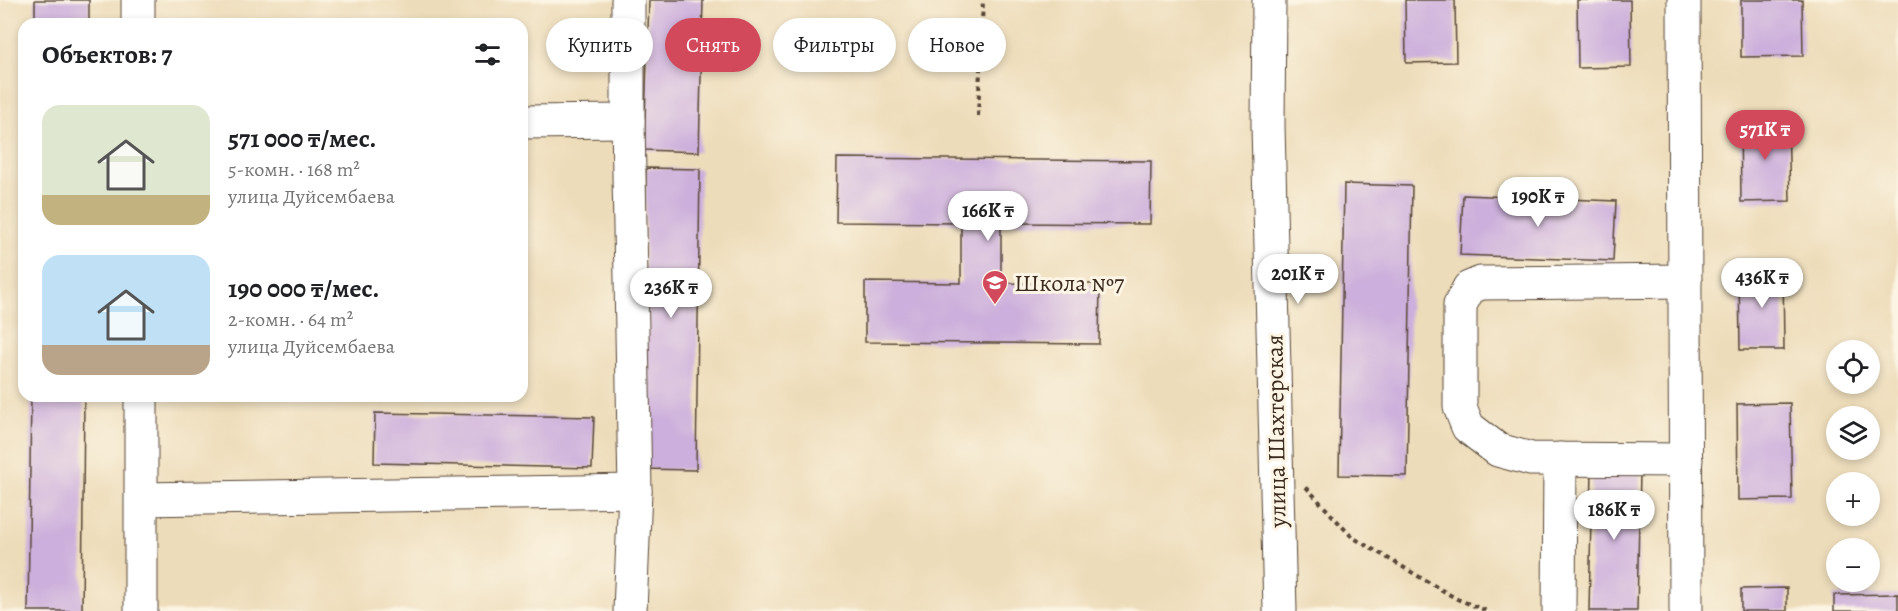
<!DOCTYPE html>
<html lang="ru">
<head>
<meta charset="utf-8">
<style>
	:root { --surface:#fff; --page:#f6f6f6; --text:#202124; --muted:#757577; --accent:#d1495b }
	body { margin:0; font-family:Alegreya,serif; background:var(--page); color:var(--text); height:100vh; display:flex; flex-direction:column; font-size:22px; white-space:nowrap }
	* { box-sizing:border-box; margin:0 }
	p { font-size:20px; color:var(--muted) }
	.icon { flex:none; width:33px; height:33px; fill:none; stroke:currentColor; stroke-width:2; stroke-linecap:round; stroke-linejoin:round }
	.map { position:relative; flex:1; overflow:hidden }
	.side { position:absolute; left:18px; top:18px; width:510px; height:384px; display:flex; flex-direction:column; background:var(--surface); border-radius:18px; box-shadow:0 3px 9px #0003 }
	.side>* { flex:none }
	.hud { position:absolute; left:546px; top:18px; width:570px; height:54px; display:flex; gap:12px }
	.buttons { position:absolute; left:1826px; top:340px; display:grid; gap:12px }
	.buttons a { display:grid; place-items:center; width:54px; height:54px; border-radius:50%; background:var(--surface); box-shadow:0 3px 9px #0003; font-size:30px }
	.price { position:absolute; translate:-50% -51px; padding:0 14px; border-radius:21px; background:#fff; color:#222; font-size:20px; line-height:39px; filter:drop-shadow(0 2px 3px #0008) }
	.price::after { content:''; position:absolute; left:50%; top:36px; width:18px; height:14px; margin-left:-9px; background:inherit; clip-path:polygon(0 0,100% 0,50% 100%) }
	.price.on { background:var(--accent); color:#fff }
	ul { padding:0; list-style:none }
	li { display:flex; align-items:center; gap:18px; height:150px; padding:0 24px }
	li span { display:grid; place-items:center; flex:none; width:168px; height:120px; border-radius:18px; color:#555 }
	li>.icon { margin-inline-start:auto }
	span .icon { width:72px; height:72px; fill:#fffc; stroke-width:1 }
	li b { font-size:26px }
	h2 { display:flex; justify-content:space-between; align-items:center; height:72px; padding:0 24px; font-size:26px }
	.chip { padding:0 21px; border-radius:27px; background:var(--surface); box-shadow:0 3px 9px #0003; font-size:21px; line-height:54px }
	.chip.on { background:var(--accent); color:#fff }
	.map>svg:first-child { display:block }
</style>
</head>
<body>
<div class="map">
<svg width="1898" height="611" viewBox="0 0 1898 611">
	<rect width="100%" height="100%" fill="#fcf5e5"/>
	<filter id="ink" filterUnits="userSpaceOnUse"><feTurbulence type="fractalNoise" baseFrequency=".0167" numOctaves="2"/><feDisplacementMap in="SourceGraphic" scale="12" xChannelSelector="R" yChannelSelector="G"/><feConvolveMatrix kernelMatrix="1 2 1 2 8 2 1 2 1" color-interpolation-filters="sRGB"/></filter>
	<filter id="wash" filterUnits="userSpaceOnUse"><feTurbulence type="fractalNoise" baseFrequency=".008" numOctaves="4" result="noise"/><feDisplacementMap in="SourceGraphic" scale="24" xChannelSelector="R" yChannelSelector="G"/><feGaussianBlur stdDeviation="1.35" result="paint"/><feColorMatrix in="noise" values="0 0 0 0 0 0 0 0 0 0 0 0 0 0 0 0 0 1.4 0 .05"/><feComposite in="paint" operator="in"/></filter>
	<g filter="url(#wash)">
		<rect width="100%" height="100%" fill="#eddcb9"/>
		<g id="blocks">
			<g fill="#ccafdc">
				<rect x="35" y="0" width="54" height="24"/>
				<path d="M649 0H703L699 152 644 150Z"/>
				<path d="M1405 0H1455L1456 62 1406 63Z"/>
				<path d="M1577 0H1630L1631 67 1578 68Z"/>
				<path d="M1741 0H1802L1803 56 1741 57Z"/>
				<path d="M1788 119 1790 201 1741 202 1740 120Z"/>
				<path d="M837 158 1151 161 1150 224 1001 223V283L1100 284 1099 344 865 342V282L961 283V223L836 222Z"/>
				<path d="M646 168 700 169 696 470 642 469Z"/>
				<path d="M1344 184 1412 186 1407 476 1339 475Z"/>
				<path d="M1463 195 1616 201 1613 261 1460 255Z"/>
				<path d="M1783 268 1784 350H1740L1739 269Z"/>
				<path d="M31 396H84L82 611H28Z"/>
				<path d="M1790 403 1792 499 1738 500 1737 404Z"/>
				<path d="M375 413 594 417 592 468 374 463Z"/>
				<path d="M1592 470 1640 472 1637 611H1589Z"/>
				<path d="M1787 588V611H1741V589Z"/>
				<path d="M1898 594V611H1834V595Z"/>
			</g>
		</g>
	</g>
	<g filter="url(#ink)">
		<use href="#blocks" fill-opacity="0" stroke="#564535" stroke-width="1.5"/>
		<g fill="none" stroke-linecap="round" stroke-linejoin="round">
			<defs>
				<g id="minor">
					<path d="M628 0V121L635 491 630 611"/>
					<path d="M1269 0 1268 126 1280 611"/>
					<path d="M1684 0 1686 611"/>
					<path d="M138 24V0"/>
					<path d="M522 122 628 121"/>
					<path d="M1685 281 1481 283 1469 288 1460 305V407L1468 427 1498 450 1531 459 1686 460"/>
					<path d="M141 396V611"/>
					<path d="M142 499 635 491"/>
					<path d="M1559 611 1560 459"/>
				</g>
			</defs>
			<use href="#minor" stroke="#564535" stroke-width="35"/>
			<g stroke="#564535" stroke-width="4" stroke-dasharray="4.5 4.5" stroke-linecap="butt">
				<path d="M978 116 983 0"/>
				<path d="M1306 487 1352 537 1457 599 1487 611"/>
			</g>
			<use href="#minor" stroke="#fff" stroke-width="33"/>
		</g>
	</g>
	<defs>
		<symbol id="school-pin" viewBox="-11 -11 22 30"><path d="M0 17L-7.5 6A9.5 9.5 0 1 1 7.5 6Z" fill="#d1495b" stroke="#fcf5e5"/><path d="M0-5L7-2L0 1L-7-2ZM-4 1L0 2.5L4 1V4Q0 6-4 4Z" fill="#fff"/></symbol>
	</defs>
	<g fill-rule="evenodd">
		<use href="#school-pin" x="980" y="268" width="30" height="40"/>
	</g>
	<g text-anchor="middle" stroke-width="6" stroke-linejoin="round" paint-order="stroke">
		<g font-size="24" fill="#3b2a1e" stroke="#fcf5e5" text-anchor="start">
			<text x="1014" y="291">Школа №7</text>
		</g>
		<g font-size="24" fill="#3b2a1e" stroke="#fcf5e5">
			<text transform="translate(1276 431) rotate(-91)" y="8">улица Шахтерская</text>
		</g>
	</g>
</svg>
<div class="buttons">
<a><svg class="icon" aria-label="locate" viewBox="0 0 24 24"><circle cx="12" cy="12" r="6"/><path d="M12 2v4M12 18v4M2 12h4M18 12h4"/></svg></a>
<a><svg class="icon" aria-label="layers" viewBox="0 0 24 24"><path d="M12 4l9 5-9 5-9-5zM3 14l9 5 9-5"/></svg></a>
<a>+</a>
<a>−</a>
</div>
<b class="price on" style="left:1765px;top:161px">571K ₸</b>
<b class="price" style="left:1538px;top:228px">190K ₸</b>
<b class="price" style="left:988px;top:242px">166K ₸</b>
<b class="price" style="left:1298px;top:305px">201K ₸</b>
<b class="price" style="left:1762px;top:309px">436K ₸</b>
<b class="price" style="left:671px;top:319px">236K ₸</b>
<b class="price" style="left:1614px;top:541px">186K ₸</b>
<div class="hud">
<a class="chip">Купить</a>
<a class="chip on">Снять</a>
<a class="chip">Фильтры</a>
<a class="chip">Новое</a>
</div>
<section class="side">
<h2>Объектов: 7<svg class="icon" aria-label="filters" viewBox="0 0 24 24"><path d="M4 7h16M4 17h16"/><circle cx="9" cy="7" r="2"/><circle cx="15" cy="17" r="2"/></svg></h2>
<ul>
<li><span style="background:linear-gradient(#dfe7d0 75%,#c2b280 0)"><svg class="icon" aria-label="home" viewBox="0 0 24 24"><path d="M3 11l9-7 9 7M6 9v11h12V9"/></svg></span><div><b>571 000 ₸/мес.</b><p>5-комн. · 168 m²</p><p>улица Дуйсембаева</p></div></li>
<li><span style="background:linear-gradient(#bfe0f5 75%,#b9a48a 0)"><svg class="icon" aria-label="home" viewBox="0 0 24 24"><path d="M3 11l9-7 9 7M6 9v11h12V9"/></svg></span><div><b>190 000 ₸/мес.</b><p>2-комн. · 64 m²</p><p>улица Дуйсембаева</p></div></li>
</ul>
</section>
</div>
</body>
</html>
